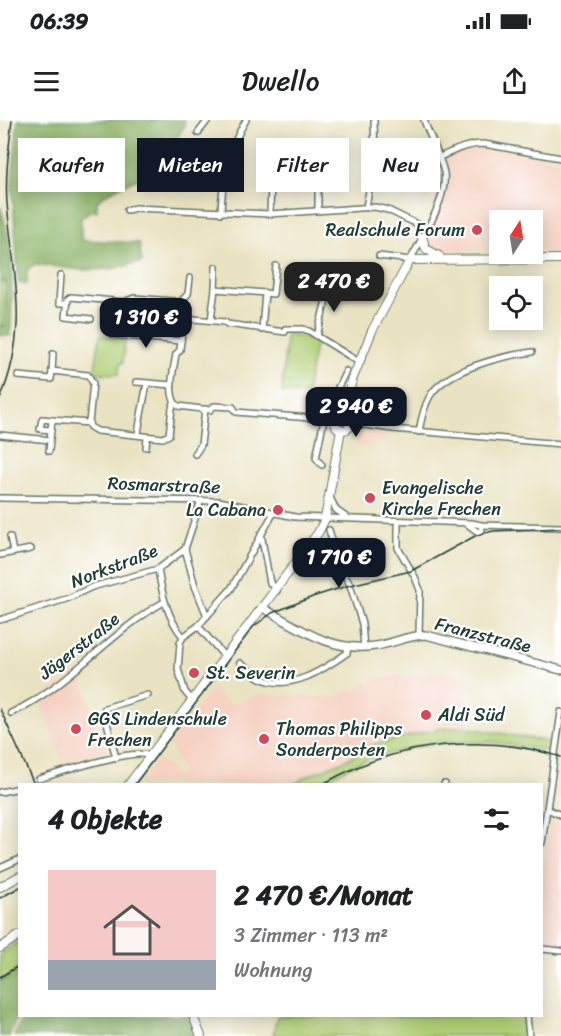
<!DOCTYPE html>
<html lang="de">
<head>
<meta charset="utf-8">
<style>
	:root { --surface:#fff; --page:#f6f6f6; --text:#202124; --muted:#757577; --accent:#111827 }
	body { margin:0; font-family:Sriracha,sans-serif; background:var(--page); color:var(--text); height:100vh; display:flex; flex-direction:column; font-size:22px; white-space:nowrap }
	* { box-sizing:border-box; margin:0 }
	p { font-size:20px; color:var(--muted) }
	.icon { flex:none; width:33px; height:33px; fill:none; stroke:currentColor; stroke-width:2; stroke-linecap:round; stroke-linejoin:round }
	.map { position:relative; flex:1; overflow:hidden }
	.drawer { position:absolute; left:18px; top:663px; width:525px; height:234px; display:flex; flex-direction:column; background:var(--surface); border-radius:0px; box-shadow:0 3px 15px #0003 }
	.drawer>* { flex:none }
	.banner { position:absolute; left:18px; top:18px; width:525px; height:54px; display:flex; gap:12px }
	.needle { width:39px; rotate:12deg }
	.tools { position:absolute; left:489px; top:90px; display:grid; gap:12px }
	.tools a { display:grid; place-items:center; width:54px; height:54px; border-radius:0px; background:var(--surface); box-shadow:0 3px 15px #0003; font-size:30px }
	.price { position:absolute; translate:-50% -51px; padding:0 14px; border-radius:12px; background:var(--accent); color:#fff; font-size:20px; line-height:39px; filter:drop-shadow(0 2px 3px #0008) }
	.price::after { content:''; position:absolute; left:50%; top:36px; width:18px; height:14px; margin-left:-9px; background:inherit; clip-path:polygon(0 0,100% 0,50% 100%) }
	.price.selected { background:#222; color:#fff }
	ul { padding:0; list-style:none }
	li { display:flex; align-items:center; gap:18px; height:150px; padding:0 30px }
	li span { display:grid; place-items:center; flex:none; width:168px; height:120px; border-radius:0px; color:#555 }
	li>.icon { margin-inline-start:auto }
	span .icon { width:72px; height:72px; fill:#fffc; stroke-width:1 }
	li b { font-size:26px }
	h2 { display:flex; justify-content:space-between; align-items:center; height:72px; padding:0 30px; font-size:26px }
	.tag { padding:0 21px; border-radius:0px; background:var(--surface); box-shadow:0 3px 15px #0003; font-size:21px; line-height:54px }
	.tag.selected { background:var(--accent); color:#fff }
	.status { display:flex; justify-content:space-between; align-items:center; height:42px; padding:0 30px; background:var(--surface); direction:ltr }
	.status svg { height:16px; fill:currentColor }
	header { display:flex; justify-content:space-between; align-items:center; height:78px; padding:0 30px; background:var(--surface); font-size:27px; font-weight:600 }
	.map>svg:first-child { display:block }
</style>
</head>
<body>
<div class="status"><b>06:39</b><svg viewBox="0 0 49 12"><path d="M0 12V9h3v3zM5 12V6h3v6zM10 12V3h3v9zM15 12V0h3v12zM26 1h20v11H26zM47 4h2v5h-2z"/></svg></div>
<header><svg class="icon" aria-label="menu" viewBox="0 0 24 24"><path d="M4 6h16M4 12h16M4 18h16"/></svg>Dwello<svg class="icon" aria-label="share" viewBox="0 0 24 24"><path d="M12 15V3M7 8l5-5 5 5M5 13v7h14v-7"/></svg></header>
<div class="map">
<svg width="561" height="916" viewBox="0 0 561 916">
	<rect width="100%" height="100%" fill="#fff"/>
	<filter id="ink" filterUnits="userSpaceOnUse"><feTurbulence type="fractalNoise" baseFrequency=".0167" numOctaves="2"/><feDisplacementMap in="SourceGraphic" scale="12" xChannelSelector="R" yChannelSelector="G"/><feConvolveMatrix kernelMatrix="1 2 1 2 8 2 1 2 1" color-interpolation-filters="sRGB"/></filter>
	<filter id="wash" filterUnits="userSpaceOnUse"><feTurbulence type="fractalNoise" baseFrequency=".008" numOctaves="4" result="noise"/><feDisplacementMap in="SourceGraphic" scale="24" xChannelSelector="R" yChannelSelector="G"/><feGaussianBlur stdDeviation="1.35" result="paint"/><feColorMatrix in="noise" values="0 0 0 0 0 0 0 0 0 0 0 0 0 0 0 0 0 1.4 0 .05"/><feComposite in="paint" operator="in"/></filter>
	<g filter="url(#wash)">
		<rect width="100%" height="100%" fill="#eae3c3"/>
		<g fill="#f6d2c3">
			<path d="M479 26 561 40V131H533L532 100H500L499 130 431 129 428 125 427 114 449 64 445 42 447 37 467 28Z"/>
			<path d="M366 312 382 315 386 317 385 322 370 321 368 327H357L359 314 366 315Z"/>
			<path d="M79 552 109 630 64 646 39 579Z"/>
			<path d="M434 552 468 555V614L400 623 339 641 302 664H139L158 639 171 648 175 657 182 654 169 624 213 567 223 581 231 584 260 574 334 577 379 558Z"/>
			<path d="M551 699 561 705V826L542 825V749Z"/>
		</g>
		<g fill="#b0cf76" stroke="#688655" stroke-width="1.5">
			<path d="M0 161 6 162 4 207 0 206Z"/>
			<path d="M286 214 316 220 306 274 282 273Z"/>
			<path d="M100 216 125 218 123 243H120L119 254 94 253 93 252 95 249Z"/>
			<path d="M464 607 551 622 549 631 493 622 433 623 372 638 347 648 320 664H295L305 657 346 640 373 625 433 610Z"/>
			<path d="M19 821V850L0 862V835Z"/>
			<path d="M277 896H522L523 911 521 916H273Z"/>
		</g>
		<g fill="#8cb267" stroke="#56784e" stroke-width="1.5">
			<path d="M18 0H184L185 5C173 25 160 47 138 58 123 66 109 69 97 82V91H90L81 98V120L139 123 142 142 111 149 81 150 35 144 27 150V164L19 163 12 66Z"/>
			<path d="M0 86C14 127 13 173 10 216L0 215V206H4L6 162 0 161Z"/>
			<path d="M19 850V893L9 916H0V862Z"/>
			<path d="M24 896H188L196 916H14Z"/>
		</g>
	</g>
	<g filter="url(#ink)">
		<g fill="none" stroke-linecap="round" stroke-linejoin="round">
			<defs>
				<g id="minor">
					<path d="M198 13 208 0"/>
					<path d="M438 38C453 31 466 24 484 24L561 38"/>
					<path d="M366 87 375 39 374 0"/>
					<path d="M127 90 136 88 270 94 375 87 388 90 427 109"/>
					<path d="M318 91V60L322 30"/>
					<path d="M221 93C222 59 228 30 246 0"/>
					<path d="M270 94 271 61 275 26"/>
					<path d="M379 136 410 140C422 118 448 78 444 53 441 38 429 15 424 0"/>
					<path d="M61 155 59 183H66"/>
					<path d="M215 169 216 147"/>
					<path d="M265 173 273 174 276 146"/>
					<path d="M178 184 188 174 190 158"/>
					<path d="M91 199 66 196 68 179 71 177 124 182 134 178 173 181C181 184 180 194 186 201"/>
					<path d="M211 200 215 169 265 173 262 210"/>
					<path d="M114 215 181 221"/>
					<path d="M317 216 328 172 336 170 352 173"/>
					<path d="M52 251 53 234"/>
					<path d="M18 256 51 259 52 251 88 255 93 263 89 303"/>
					<path d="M136 262 172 265"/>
					<path d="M335 300 236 292 233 287 214 286 210 290 178 286C166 276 174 248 176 234L180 230 183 203 194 199 225 202 227 204 285 212V209H303L309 211 359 242"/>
					<path d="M350 303 393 309 561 324"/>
					<path d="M51 310 40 309 42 299 52 300"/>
					<path d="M419 312C421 300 424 286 430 276 446 249 503 236 532 232"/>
					<path d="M0 315 50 320 52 300 89 303 90 307 97 311 163 318 169 315 172 288 174 283"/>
					<path d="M138 315C140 297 144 281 147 263"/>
					<path d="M146 327 147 318"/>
					<path d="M49 331 50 320"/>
					<path d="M195 334 201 325 205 289"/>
					<path d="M322 345 316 338 325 294 346 251"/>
					<path d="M330 377 336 390 346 397"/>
					<path d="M0 378 219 381 295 397 472 403 481 405 561 407"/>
					<path d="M398 401V428L415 457 420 470 419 515"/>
					<path d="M467 404 478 412 482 410 481 405"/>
					<path d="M329 410 339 444 350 465 362 504 364 527"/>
					<path d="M261 414 270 463 277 471"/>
					<path d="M10 417 13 432"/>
					<path d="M185 429 195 466 207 496"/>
					<path d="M0 435 31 429"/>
					<path d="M158 449C162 474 167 497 183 517"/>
					<path d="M0 500 69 478 92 467 158 449 185 429 201 380"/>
					<path d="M198 506 225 537"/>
					<path d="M240 543C246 548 253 554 260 558 290 572 323 550 347 533L348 527"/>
					<path d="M192 580 185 572 178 549 180 523 183 517 198 506 231 469 273 394"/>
					<path d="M11 593C68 567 110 512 164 482"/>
					<path d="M116 638 104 591 105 588 148 575"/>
					<path d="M39 659C59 653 135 627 150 636"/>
					<path d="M444 664H445"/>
					<path d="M0 672 20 668"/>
					<path d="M547 689 561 695"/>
					<path d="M542 723 561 592"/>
					<path d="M0 748 20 739"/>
					<path d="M542 829 561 831"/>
					<path d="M527 896 529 916"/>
				</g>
				<path id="tertiary" d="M263 488C299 508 332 533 375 526 392 524 408 515 426 515L561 550"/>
				<g id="secondary">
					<path d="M422 117 426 129 439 136"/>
					<path d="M344 294 352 260 372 211 410 140 561 139"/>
					<circle cx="343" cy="302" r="8"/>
					<path d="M129 664 318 413 325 399 341 309"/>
					<path d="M0 767 20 756"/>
					<path d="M0 828 20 815"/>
					<path d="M193 896 201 916"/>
				</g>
			</defs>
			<use href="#minor" stroke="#676" stroke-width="8"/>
			<use href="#tertiary" stroke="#676" stroke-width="10"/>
			<use href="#secondary" stroke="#676" stroke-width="10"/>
			<use href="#minor" stroke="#fff" stroke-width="5"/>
			<use href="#tertiary" stroke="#fff" stroke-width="7"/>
			<use href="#secondary" stroke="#fff" stroke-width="8"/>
			<g stroke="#1f3d34" stroke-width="1.5">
				<path d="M135 664 253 507 272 493 315 476 350 465 411 451 477 415 493 411 561 408"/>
				<path d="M0 778 20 767"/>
			</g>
			<g stroke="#1f3d34" stroke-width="1.5">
				<path d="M0 279C30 209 13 154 7 83 5 56 9 27 12 0"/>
				<path d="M0 589 34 664"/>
				<path d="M323 664C394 623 482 612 561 637"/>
				<path d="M0 857 20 845"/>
			</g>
		</g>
	</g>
	<g fill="#d1495b" stroke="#fff" stroke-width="2">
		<circle cx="477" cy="110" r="6"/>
		<circle cx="370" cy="378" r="6"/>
		<circle cx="278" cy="390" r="6"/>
		<circle cx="194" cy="553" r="6"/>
		<circle cx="426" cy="595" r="6"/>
		<circle cx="76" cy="609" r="6"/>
		<circle cx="264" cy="619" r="6"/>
	</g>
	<g text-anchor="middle" stroke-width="4.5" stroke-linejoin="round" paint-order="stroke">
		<g font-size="18" fill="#1f3d34" stroke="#fff" text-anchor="start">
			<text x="465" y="116" text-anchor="end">Realschule Forum</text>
			<text x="382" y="374">Evangelische<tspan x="382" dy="21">Kirche Frechen</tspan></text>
			<text x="266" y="396" text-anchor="end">La Cabana</text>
			<text x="206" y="559">St. Severin</text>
			<text x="438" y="601">Aldi Süd</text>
			<text x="88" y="605">GGS Lindenschule<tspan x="88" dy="21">Frechen</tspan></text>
			<text x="276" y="615">Thomas Philipps<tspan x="276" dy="21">Sonderposten</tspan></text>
		</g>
		<g font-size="18" fill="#1f3d34" stroke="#fff">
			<text transform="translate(164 365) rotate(2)" y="6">Rosmarstraße</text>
			<text transform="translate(114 446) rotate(-21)" y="6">Norkstraße</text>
			<text transform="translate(483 515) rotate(14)" y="6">Franzstraße</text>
			<text transform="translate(79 526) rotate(-38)" y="6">Jägerstraße</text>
		</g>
	</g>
</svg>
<div class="tools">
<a><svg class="needle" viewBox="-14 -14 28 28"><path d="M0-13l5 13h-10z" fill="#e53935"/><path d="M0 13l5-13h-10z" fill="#757577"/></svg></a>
<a><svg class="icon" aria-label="locate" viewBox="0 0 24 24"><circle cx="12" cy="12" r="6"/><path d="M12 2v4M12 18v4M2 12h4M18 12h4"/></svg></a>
</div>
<b class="price selected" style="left:334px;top:193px">2 470 €</b>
<b class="price" style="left:146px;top:229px">1 310 €</b>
<b class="price" style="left:356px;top:318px">2 940 €</b>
<b class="price" style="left:339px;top:469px">1 710 €</b>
<div class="banner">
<a class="tag">Kaufen</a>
<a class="tag selected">Mieten</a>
<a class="tag">Filter</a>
<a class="tag">Neu</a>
</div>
<section class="drawer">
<h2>4 Objekte<svg class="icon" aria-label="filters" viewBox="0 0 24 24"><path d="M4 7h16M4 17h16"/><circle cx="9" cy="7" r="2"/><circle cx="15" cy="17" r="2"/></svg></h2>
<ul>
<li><span style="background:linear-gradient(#f6c9c9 75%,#9aa5b1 0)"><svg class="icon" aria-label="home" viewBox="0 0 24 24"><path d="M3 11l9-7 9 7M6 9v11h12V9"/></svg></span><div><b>2 470 €/Monat</b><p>3 Zimmer · 113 m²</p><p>Wohnung</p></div></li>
</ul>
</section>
</div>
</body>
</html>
